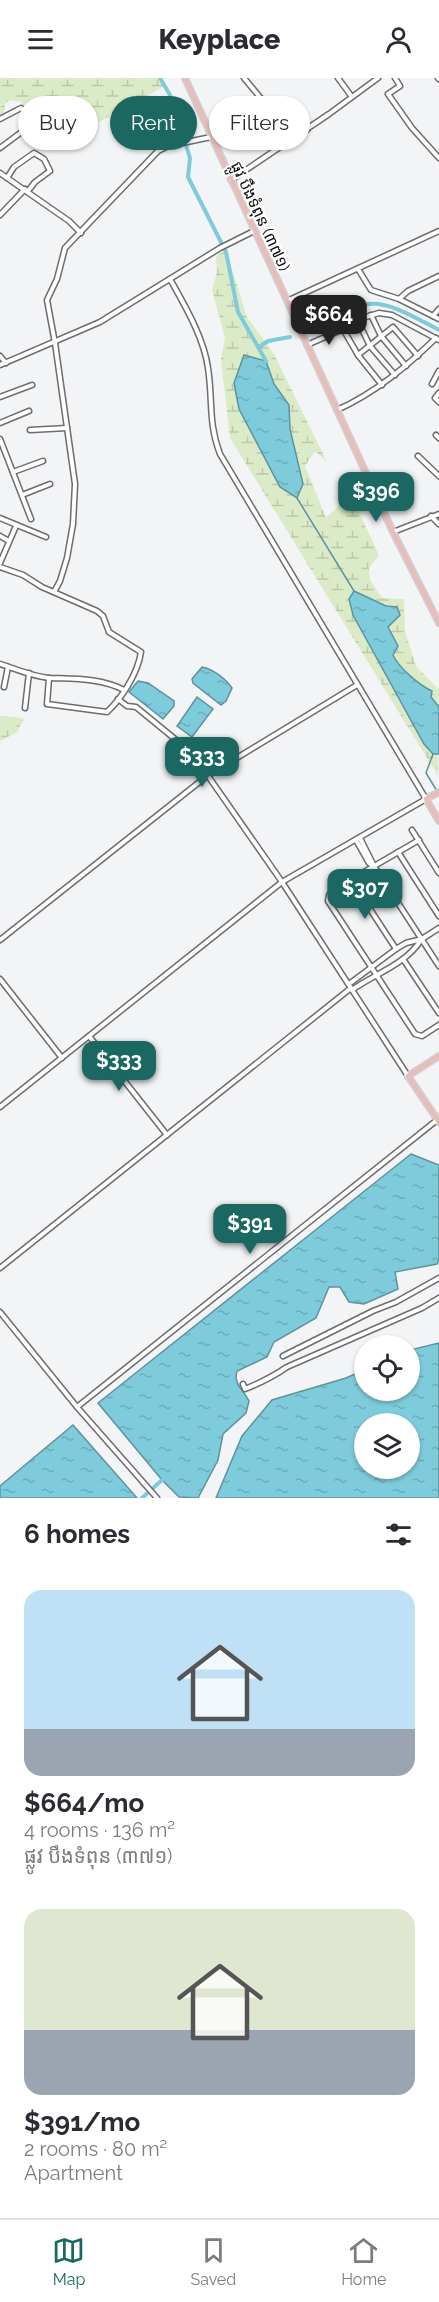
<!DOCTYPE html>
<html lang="en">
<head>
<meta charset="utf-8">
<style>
	:root { --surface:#fff; --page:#f2f2f3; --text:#2b2b33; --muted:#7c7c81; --line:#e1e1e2; --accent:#1b6761 }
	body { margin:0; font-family:Raleway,"Noto Sans Khmer",sans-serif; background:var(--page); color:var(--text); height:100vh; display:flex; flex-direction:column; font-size:22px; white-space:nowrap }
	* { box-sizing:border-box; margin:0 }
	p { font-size:20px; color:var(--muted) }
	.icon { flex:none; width:33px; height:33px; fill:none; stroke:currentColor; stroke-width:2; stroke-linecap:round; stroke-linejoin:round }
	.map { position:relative; height:1420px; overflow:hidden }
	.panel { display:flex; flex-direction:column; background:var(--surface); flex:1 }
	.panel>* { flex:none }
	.top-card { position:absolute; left:18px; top:18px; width:404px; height:54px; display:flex; gap:12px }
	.fabs { position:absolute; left:354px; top:1257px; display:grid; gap:12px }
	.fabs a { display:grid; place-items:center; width:66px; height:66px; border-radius:50%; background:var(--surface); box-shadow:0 2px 4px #0004; font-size:30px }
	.price { position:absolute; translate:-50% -51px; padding:0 14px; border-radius:12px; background:var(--accent); color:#fff; font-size:20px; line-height:39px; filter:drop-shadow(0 2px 3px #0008) }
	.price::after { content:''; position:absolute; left:50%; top:36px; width:18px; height:14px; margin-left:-9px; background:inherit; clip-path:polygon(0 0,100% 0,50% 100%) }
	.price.on { background:#222; color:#fff }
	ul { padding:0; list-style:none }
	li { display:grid; align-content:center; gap:12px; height:318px; padding:0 24px }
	li span { display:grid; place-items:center; height:186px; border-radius:18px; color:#555 }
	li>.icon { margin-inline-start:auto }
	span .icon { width:108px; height:108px; fill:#fffc; stroke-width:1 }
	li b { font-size:26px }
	h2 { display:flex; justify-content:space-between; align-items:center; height:72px; padding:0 24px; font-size:26px }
	.tag { padding:0 21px; border-radius:27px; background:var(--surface); box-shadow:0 2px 4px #0004; font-size:21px; line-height:54px }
	.tag.on { background:var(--accent); color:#fff }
	header { display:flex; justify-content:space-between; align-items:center; height:78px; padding:0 24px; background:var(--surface); font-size:27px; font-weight:800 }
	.tab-bar { display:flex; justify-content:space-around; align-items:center; height:84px; border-top:2px solid var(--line); background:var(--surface); font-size:16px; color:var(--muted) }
	.tab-bar a { display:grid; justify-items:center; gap:3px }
	.tab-bar .on { color:var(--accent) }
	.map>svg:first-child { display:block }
</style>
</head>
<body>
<header><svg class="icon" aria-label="menu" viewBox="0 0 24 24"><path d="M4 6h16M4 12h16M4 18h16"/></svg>Keyplace<svg class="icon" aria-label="person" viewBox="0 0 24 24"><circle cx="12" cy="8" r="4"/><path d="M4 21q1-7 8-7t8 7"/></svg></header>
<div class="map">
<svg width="439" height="1420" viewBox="0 0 439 1420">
	<defs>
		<pattern id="wetland-marsh" width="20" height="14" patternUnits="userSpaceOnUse" patternTransform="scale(1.5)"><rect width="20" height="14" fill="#dcebc7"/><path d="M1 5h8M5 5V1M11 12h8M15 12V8" fill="none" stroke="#bcc8aa"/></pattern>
		<pattern id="water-ripples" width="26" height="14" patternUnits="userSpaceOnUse" patternTransform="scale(1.5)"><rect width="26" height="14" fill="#7ecbdb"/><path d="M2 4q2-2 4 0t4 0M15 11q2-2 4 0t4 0" fill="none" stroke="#6cadbb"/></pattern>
	</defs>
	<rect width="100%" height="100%" fill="#f3f4f6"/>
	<g fill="url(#wetland-marsh)">
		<path d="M0 0H161L165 8 59 66 46 42 37 46 21 24 10 22 5 26 4 35 0 38Z"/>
		<path d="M226 172 247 239 274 276 327 384 315 373 305 388 326 440 342 425 347 433 356 428 379 477 369 490 370 502 382 520 404 521 405 553 416 588 439 612 438 698 230 360 221 281 225 260 212 212 217 194 216 178Z"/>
		<path d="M0 638 24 640 17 654 0 663Z"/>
	</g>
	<g fill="url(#water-ripples)" stroke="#5d939e" stroke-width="1.5" fill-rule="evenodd">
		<path d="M244 277 266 283 274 306 289 327 290 351 303 406 297 420 280 409 239 331 234 305Z"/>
		<path d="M354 513 386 528 397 529 400 537 388 549 398 568 393 577C399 590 419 607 432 613L431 619 439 629V676H433L424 666 353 537 349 521Z"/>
		<path d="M202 589C213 591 226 601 232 610L226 623 221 627 193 605 192 601Z"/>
		<path d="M138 603 148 605 174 623V628L163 641 129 614Z"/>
		<path d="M197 619 213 631 192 659 177 648Z"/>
		<path d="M411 1076 439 1087V1181L437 1186 395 1194 398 1211 364 1226 349 1224 340 1209H329L316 1240 274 1264 267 1279 237 1293C233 1306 243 1311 249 1323L246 1335 223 1356 218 1382 198 1420 179 1419 162 1402 98 1325Z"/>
		<path d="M439 1265V1420H216L242 1358 272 1322 346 1300 364 1292V1312H410V1272ZM364 1346H410V1390H364Z"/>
		<path d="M73 1347 137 1420H0V1408Z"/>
	</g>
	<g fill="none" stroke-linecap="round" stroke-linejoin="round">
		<g stroke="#5d939e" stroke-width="1.5">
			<path d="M297 420 354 513"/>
			<path d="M433 676 426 695 437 713"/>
		</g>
		<g stroke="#7ecbdb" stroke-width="4">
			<path d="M160 0 170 17 190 80 188 99 226 174 238 234 266 283"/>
			<path d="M320 244C336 237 352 228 369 226 392 224 419 242 439 252"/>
			<path d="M259 269 268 263 290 259"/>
			<path d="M142 1420 162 1402"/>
		</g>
		<defs>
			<g id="minor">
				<path d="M244 0 294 60"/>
				<path d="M338 0 352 19"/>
				<path d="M395 0 400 8 388 16 412 50 439 80"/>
				<path d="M438 0 439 1"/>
				<path d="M272 33 287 24 307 52"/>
				<path d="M0 41 21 30 35 44 0 70"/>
				<path d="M0 95 69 143 81 155"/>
				<path d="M7 100 14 89 34 75 44 81 50 93 35 104 28 113"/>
				<path d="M231 102 329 36 378 0"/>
				<path d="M0 137 25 111"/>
				<path d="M358 191 371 212 399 221 439 241"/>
				<path d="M399 221 408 213 439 198"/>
				<path d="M287 223 439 153"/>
				<path d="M371 237 381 258 406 288"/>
				<path d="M433 238 439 231"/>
				<path d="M357 241 370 268 395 297"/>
				<path d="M343 251 358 277 382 307"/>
				<path d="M307 267 343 251 346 245 379 235 392 237 439 262"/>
				<path d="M358 277 393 249 418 278"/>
				<path d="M0 278 6 285"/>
				<path d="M0 287 100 244 220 170 254 153"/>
				<path d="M432 306 439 293"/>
				<path d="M439 315 435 320 439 324"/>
				<path d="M0 319 32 307"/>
				<path d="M337 332C375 315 406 289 436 260"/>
				<path d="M0 345 29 333"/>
				<path d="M30 352 67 350"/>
				<path d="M436 357 439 360"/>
				<path d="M0 361 31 441"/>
				<path d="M418 378 439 398"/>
				<path d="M13 394 43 383"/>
				<path d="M22 417 50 406"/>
				<path d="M431 438 439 446"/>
				<path d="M0 440 46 459"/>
				<path d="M393 454 439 436"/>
				<path d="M0 458 9 463"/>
				<path d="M0 485 16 448"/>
				<path d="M0 489 23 497 42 509 97 533 103 538 109 554 141 574C138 595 122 620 107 634L47 626 49 600"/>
				<path d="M54 514 60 503 67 480 73 446 75 406 55 265 47 222 57 201 65 170 158 73 168 68 211 59"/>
				<path d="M0 586C16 591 34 599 50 600 75 601 101 600 124 612"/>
				<path d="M4 609 8 589"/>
				<path d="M118 621 127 628 136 629 192 675 282 804 408 998"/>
				<path d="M25 630 29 595"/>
				<path d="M412 752 439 795"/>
				<path d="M360 760 374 788 439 888"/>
				<path d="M356 762 369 785 374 788"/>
				<path d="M419 762 333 812 329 817 328 823 415 956 422 958 439 947"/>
				<path d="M398 774 439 838"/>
				<path d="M351 802 396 871"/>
				<path d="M0 862 207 698 357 607"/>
				<path d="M403 881 439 935"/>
				<path d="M0 901 62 980"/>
				<path d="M349 906 396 871 406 865 422 861 439 850"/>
				<path d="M352 912C376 895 405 887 421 862"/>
				<path d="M89 958 167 1057"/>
				<path d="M0 1029 282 804 426 721 220 376C208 345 213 322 208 290 204 260 185 228 170 201"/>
				<path d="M0 1190 351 910"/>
				<path d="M0 1234 77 1329 157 1420"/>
				<path d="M283 1278 373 1233 396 1224 439 1200"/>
				<path d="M243 1306 245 1311C260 1305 274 1298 287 1289L422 1230 439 1220"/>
				<path d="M77 1329 437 1042"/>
			</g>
			<g id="major">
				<path d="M185 0 393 454 439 545"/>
				<path d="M439 714 426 721 439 743"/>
				<path d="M439 978 408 998 439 1044"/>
			</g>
		</defs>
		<use href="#minor" stroke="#6d6d6f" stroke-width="7"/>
		<use href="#major" stroke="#cfcfcf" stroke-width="8"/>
		<use href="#minor" stroke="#fff" stroke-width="4"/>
		<use href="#major" stroke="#e9bcb9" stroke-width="4.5"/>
	</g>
	<g text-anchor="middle" stroke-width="4.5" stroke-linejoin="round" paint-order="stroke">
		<g font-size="16" fill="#0f0f10" stroke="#fff">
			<text transform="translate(261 138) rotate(65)" y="6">ផ្លូវ បឹងទំពុន (៣៧១)</text>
		</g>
	</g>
</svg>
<div class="fabs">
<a><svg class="icon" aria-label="locate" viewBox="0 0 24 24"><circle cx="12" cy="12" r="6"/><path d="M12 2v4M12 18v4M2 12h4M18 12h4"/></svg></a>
<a><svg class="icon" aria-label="layers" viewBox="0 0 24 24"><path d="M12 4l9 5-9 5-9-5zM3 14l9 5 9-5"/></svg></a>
</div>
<b class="price on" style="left:329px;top:268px">$664</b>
<b class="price" style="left:376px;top:445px">$396</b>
<b class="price" style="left:202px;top:710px">$333</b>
<b class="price" style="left:365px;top:842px">$307</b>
<b class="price" style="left:119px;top:1014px">$333</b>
<b class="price" style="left:250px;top:1177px">$391</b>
<div class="top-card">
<a class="tag">Buy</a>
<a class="tag on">Rent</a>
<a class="tag">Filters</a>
</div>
</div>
<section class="panel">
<h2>6 homes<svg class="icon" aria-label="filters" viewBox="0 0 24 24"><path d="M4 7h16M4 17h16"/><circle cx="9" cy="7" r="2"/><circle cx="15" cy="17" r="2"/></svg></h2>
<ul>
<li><span style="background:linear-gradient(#bfe0f5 75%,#9aa5b1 0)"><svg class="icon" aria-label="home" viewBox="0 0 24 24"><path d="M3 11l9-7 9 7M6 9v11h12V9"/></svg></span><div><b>$664/mo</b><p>4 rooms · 136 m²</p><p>ផ្លូវ បឹងទំពុន (៣៧១)</p></div></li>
<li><span style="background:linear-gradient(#dfe7d0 65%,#9aa5b1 0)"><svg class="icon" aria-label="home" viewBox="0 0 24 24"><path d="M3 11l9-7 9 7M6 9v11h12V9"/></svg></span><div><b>$391/mo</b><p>2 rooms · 80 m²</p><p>Apartment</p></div></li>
</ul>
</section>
<nav class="tab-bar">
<a class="on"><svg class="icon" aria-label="map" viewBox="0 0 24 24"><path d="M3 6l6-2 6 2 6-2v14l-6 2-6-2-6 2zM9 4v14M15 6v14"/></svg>Map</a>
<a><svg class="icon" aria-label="saved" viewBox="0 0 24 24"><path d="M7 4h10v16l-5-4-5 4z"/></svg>Saved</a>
<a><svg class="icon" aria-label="home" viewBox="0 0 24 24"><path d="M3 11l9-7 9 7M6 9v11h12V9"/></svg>Home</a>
</nav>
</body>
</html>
